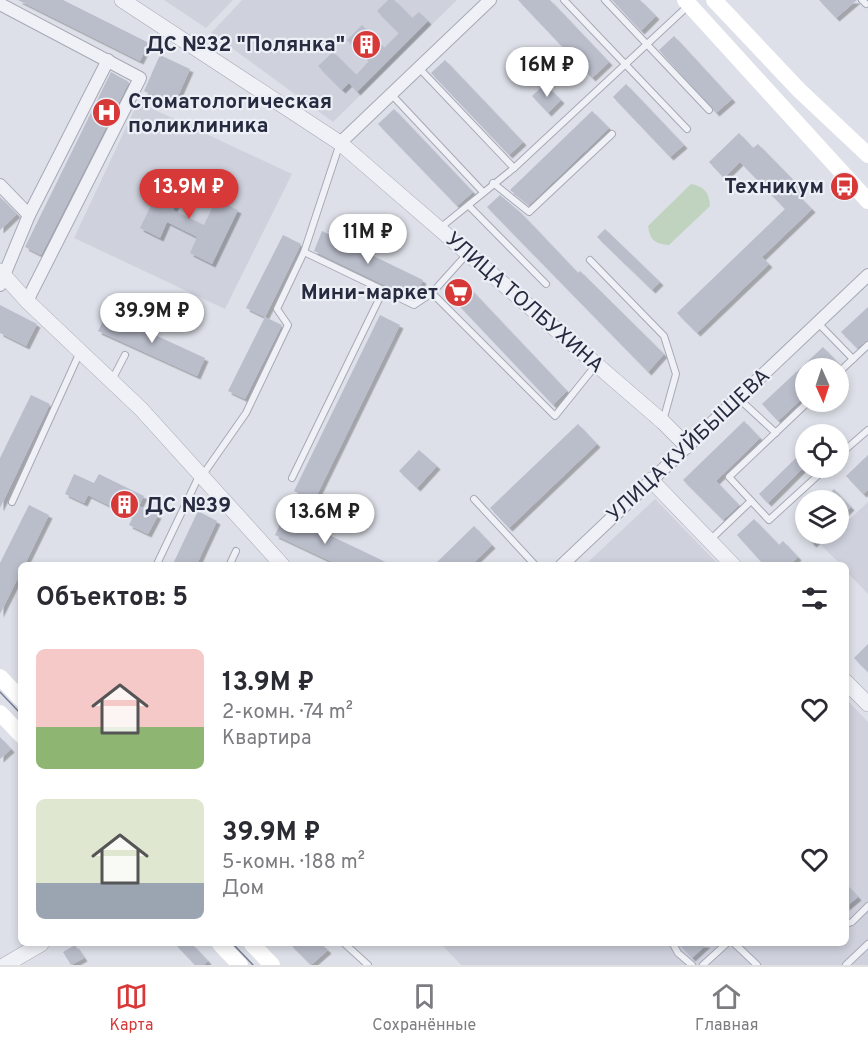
<!DOCTYPE html>
<html lang="ru">
<head>
<meta charset="utf-8">
<style>
	:root { --surface:#fff; --page:#f2f2f3; --text:#2b2b33; --muted:#7c7c81; --line:#e1e1e2; --accent:#d73939 }
	body { margin:0; font-family:Overpass,sans-serif; background:var(--page); color:var(--text); height:100vh; display:flex; flex-direction:column; font-size:22px; white-space:nowrap }
	* { box-sizing:border-box; margin:0 }
	p { font-size:20px; color:var(--muted) }
	.icon { flex:none; width:33px; height:33px; fill:none; stroke:currentColor; stroke-width:2; stroke-linecap:round; stroke-linejoin:round }
	.map { position:relative; flex:1; overflow:hidden }
	.drawer { position:absolute; left:18px; top:562px; width:831px; height:384px; display:flex; flex-direction:column; background:var(--surface); border-radius:9px; box-shadow:0 3px 9px #0003 }
	.drawer>* { flex:none }
	.needle { width:39px; rotate:177deg }
	.fabs { position:absolute; left:795px; top:358px; display:grid; gap:12px }
	.fabs a { display:grid; place-items:center; width:54px; height:54px; border-radius:50%; background:var(--surface); box-shadow:0 3px 9px #0003; font-size:30px }
	.price { position:absolute; translate:-50% -51px; padding:0 14px; border-radius:21px; background:#fff; color:#222; font-size:20px; line-height:39px; filter:drop-shadow(0 2px 3px #0008) }
	.price::after { content:''; position:absolute; left:50%; top:36px; width:18px; height:14px; margin-left:-9px; background:inherit; clip-path:polygon(0 0,100% 0,50% 100%) }
	.price.current { background:var(--accent); color:#fff }
	ul { padding:0; list-style:none }
	li { display:flex; align-items:center; gap:18px; height:150px; padding:0 18px }
	li span { display:grid; place-items:center; flex:none; width:168px; height:120px; border-radius:9px; color:#555 }
	li>.icon { margin-inline-start:auto }
	span .icon { width:72px; height:72px; fill:#fffc; stroke-width:1 }
	li b { font-size:26px }
	h2 { display:flex; justify-content:space-between; align-items:center; height:72px; padding:0 18px; font-size:26px }
	.menu { display:flex; justify-content:space-around; align-items:center; height:84px; border-top:2px solid var(--line); background:var(--surface); font-size:16px; color:var(--muted) }
	.menu a { display:grid; justify-items:center; gap:3px }
	.menu .current { color:var(--accent) }
	.map>svg:first-child { display:block }
</style>
</head>
<body>
<div class="map">
<svg width="868" height="965" viewBox="0 0 868 965">
	<defs>
		<filter id="shadow"><feDropShadow dx="3.5" dy="3.5" stdDeviation="0" flood-color="#0004"/></filter>
	</defs>
	<rect width="100%" height="100%" fill="#dde0e8"/>
	<g fill="#cfd2dd">
		<path d="M164 0H233L206 28Z"/>
		<path d="M242 0H457L333 122 211 33Z"/>
		<path d="M138 102 292 174 225 309 74 238Z"/>
		<path d="M655 499 719 565H585Z"/>
		<path d="M868 502V594L846 571V566L841 565 821 545 833 534H838L839 529Z"/>
		<path d="M846 699 868 722V965H461L441 944H846Z"/>
	</g>
	<path fill="#c0d3be" d="M691 184C705 187 709 193 710 206L669 245C655 244 650 240 648 226Z"/>
	<g fill="#babecb" filter="url(#shadow)">
		<path d="M18 0H63L149 43 140 61Z"/>
		<path d="M388 0H394L412 18 419 12 428 21 357 92 349 83 342 90 318 66 333 52 356 75 369 61 347 40 362 25 384 48 399 33 377 11Z"/>
		<path d="M518 0H550L609 62 592 78Z"/>
		<path d="M612 0H640L656 16 641 31Z"/>
		<path d="M819 0H857L836 18Z"/>
		<path d="M674 36 732 99 716 113 659 50Z"/>
		<path d="M160 55 190 69 174 105 144 91Z"/>
		<path d="M445 60 523 142 509 155 431 73Z"/>
		<path d="M111 72 129 82 41 255 25 247Z"/>
		<path d="M545 84 561 100 548 113 532 96Z"/>
		<path d="M626 84 684 145 670 157 613 97Z"/>
		<path d="M394 109 473 192 457 206 378 124Z"/>
		<path d="M592 111 609 128 548 187 529 205 510 190Z"/>
		<path d="M739 133 753 148 758 144 803 190 798 195 812 209 762 257 769 264 697 333 677 313 785 209 740 162 724 178 709 162Z"/>
		<path d="M166 175 186 185 173 210 204 225 216 200 238 210 212 264 190 253 197 237 167 222 160 238 140 228Z"/>
		<path d="M500 195 521 213 578 273 580 271 664 354 648 372 487 207Z"/>
		<path d="M0 197 17 214 0 230Z"/>
		<path d="M605 229 660 282 652 290 597 237Z"/>
		<path d="M322 231 423 280 414 299 314 251Z"/>
		<path d="M283 235 301 244 265 317 246 308Z"/>
		<path d="M464 282 567 391 553 405 450 296Z"/>
		<path d="M0 305 37 324 26 346 0 333Z"/>
		<path d="M868 307V340L857 348 841 332Z"/>
		<path d="M107 313 205 358 197 376 98 331Z"/>
		<path d="M380 315 400 325 314 501 294 491Z"/>
		<path d="M265 317 282 325 245 399 228 391Z"/>
		<path d="M823 347 839 364 833 369H806V395L778 421 762 404Z"/>
		<path d="M31 395 50 404 0 508V458Z"/>
		<path d="M744 421 760 438 716 481 739 505 723 520 683 480Z"/>
		<path d="M578 424 597 444 509 528 490 508Z"/>
		<path d="M419 450 437 466 417 488 399 471Z"/>
		<path d="M799 455 806 461V465L768 503 759 494Z"/>
		<path d="M868 455V490L863 494 846 476Z"/>
		<path d="M74 474 94 483 99 474 144 496 139 506 158 515 148 534 129 525 133 517 88 495 84 503 65 494Z"/>
		<path d="M834 489 851 507 838 519V501H822Z"/>
		<path d="M29 505 49 515 24 566H21V572L0 614V563Z"/>
		<path d="M198 511 217 521 196 566H172Z"/>
		<path d="M285 514 394 566H341L275 535Z"/>
		<path d="M806 517V534H824L813 544 796 526Z"/>
		<path d="M754 519 779 545 783 541 798 557 789 566H765L737 535Z"/>
		<path d="M474 526 492 545 470 566H433Z"/>
		<path d="M868 644V672L854 658Z"/>
		<path d="M0 737 11 749 0 759Z"/>
		<path d="M846 884 858 897 846 907Z"/>
		<path d="M175 944H192L208 961 204 965H195Z"/>
		<path d="M290 944H321L328 950 311 965Z"/>
		<path d="M679 944H707L692 958Z"/>
		<path d="M75 945 84 958 71 965 63 952Z"/>
	</g>
	<g fill="none" stroke-linecap="round" stroke-linejoin="round">
		<defs>
			<g id="service">
				<path d="M564 0 687 129"/>
				<path d="M605 0 709 110"/>
				<path d="M862 0 866 4"/>
				<path d="M419 68 514 168"/>
				<path d="M391 94 483 192"/>
				<path d="M493 183 529 212 612 134"/>
				<path d="M469 206 546 284"/>
				<path d="M440 228 514 168 689 5"/>
				<path d="M304 252 414 305 432 293"/>
				<path d="M467 254 432 293 555 416 596 365"/>
				<path d="M590 260 664 336 676 374 663 421"/>
				<path d="M818 323 853 359"/>
				<path d="M838 373 868 345"/>
				<path d="M112 380 125 355"/>
				<path d="M738 398 776 433"/>
				<path d="M808 402 729 477 769 520 826 468"/>
				<path d="M838 456 868 430"/>
				<path d="M202 476 246 413 288 325 277 309 304 252 340 143"/>
				<path d="M292 478 383 291"/>
				<path d="M474 499 536 566"/>
				<path d="M12 502 80 352"/>
				<path d="M710 540 751 501"/>
				<path d="M156 566 200 474"/>
				<path d="M229 566 236 551"/>
				<path d="M846 924 852 922 868 906"/>
				<path d="M345 944 368 965"/>
				<path d="M673 944 678 953 692 965"/>
				<path d="M735 944 757 965"/>
				<path d="M703 965 726 944"/>
				<path d="M846 965 868 944"/>
			</g>
			<g id="minor">
				<path d="M0 4 140 78 27 301"/>
				<path d="M340 143 490 0"/>
				<path d="M0 185 29 215 0 285"/>
				<path d="M29 215 108 60"/>
				<path d="M561 566 868 275"/>
			</g>
			<g id="tertiary">
				<path d="M122 0 340 143 663 422 687 446"/>
				<path d="M0 271 27 301 141 409 283 566"/>
				<path d="M651 480 734 566"/>
				<path d="M846 682 868 704"/>
				<path d="M5 965 41 944"/>
			</g>
		</defs>
		<use href="#service" stroke="#a6aab6" stroke-width="8"/>
		<use href="#minor" stroke="#a6aab6" stroke-width="14"/>
		<use href="#tertiary" stroke="#a6aab6" stroke-width="16"/>
		<use href="#service" stroke="#f0f1f6" stroke-width="6"/>
		<use href="#minor" stroke="#f0f1f6" stroke-width="12"/>
		<use href="#tertiary" stroke="#f0f1f6" stroke-width="15"/>
		<g stroke="#fff" stroke-width="16">
			<path d="M685 0 868 201"/>
			<path d="M714 0 799 90 868 155"/>
			<path d="M0 677 21 699"/>
			<path d="M0 713 21 735"/>
			<path d="M220 944 240 965"/>
			<path d="M252 944 272 965"/>
		</g>
		<g stroke="#767c93" stroke-width="1.5">
			<path d="M0 692 21 714"/>
			<path d="M233 944 253 965"/>
		</g>
	</g>
	<defs>
		<symbol id="building-disc" viewBox="-11 -11 22 22"><circle r="9.5" fill="#d73939" stroke="#edeff6"/><path d="M-4-6H4V6H1V3H-1V6H-4ZM-2.5-4.3h1.7v1.8h-1.7ZM.8-4.3h1.7v1.8H.8ZM-2.5-1h1.7V.8h-1.7ZM.8-1h1.7V.8H.8Z" fill="#fff"/></symbol>
		<symbol id="hospital-disc" viewBox="-11 -11 22 22"><circle r="9.5" fill="#d73939" stroke="#edeff6"/><path d="M-5-5h3v3.5h4V-5h3V5h-3V1.5h-4V5h-3Z" fill="#fff"/></symbol>
		<symbol id="bus-disc" viewBox="-11 -11 22 22"><circle r="9.5" fill="#d73939" stroke="#edeff6"/><path d="M-5-6H5V4H4V6H2V4H-2V6H-4V4H-5ZM-3.5-4V0h7V-4ZM-3.5 1.2v1.5H-2V1.2ZM2 1.2v1.5H3.5V1.2Z" fill="#fff"/></symbol>
		<symbol id="supermarket-disc" viewBox="-11 -11 22 22"><circle r="9.5" fill="#d73939" stroke="#edeff6"/><path d="M-6-5.5h2.5l.6 2H6L4.5 2H-2.5L-4.4-4H-6ZM-1.5 3.2a1.3 1.3 0 1 0 .1 0ZM3 3.2a1.3 1.3 0 1 0 .1 0Z" fill="#fff"/></symbol>
	</defs>
	<g fill-rule="evenodd">
		<use href="#building-disc" x="350" y="28" width="33" height="33"/>
		<use href="#hospital-disc" x="90" y="96" width="33" height="33"/>
		<use href="#bus-disc" x="828" y="170" width="33" height="33"/>
		<use href="#supermarket-disc" x="442" y="276" width="33" height="33"/>
		<use href="#building-disc" x="108" y="488" width="33" height="33"/>
	</g>
	<g text-anchor="middle" stroke-width="4.5" stroke-linejoin="round" paint-order="stroke">
		<g font-size="21" font-weight="bold" fill="#262b40" stroke="#edeff6" text-anchor="end">
			<text x="345" y="51">ДС №32 "Полянка"</text>
			<text x="128" y="108" text-anchor="start">Стоматологическая<tspan x="128" dy="24">поликлиника</tspan></text>
			<text x="824" y="193">Техникум</text>
			<text x="438" y="299">Мини-маркет</text>
			<text x="145" y="512" text-anchor="start">ДС №39</text>
		</g>
		<g font-size="21" fill="#262b40" stroke="#edeff6">
			<text transform="translate(525 302) rotate(41)" y="7">УЛИЦА ТОЛБУХИНА</text>
			<text transform="translate(688 445) rotate(-43)" y="7">УЛИЦА КУЙБЫШЕВА</text>
		</g>
	</g>
</svg>
<div class="fabs">
<a><svg class="needle" viewBox="-14 -14 28 28"><path d="M0-13l5 13h-10z" fill="#e53935"/><path d="M0 13l5-13h-10z" fill="#7c7c81"/></svg></a>
<a><svg class="icon" aria-label="locate" viewBox="0 0 24 24"><circle cx="12" cy="12" r="6"/><path d="M12 2v4M12 18v4M2 12h4M18 12h4"/></svg></a>
<a><svg class="icon" aria-label="layers" viewBox="0 0 24 24"><path d="M12 4l9 5-9 5-9-5zM3 14l9 5 9-5"/></svg></a>
</div>
<b class="price" style="left:547px;top:98px">16M ₽</b>
<b class="price current" style="left:189px;top:220px">13.9M ₽</b>
<b class="price" style="left:368px;top:265px">11M ₽</b>
<b class="price" style="left:152px;top:344px">39.9M ₽</b>
<b class="price" style="left:325px;top:545px">13.6M ₽</b>
<section class="drawer">
<h2>Объектов: 5<svg class="icon" aria-label="filters" viewBox="0 0 24 24"><path d="M4 7h16M4 17h16"/><circle cx="9" cy="7" r="2"/><circle cx="15" cy="17" r="2"/></svg></h2>
<ul>
<li><span style="background:linear-gradient(#f6c9c9 65%,#8fb573 0)"><svg class="icon" aria-label="home" viewBox="0 0 24 24"><path d="M3 11l9-7 9 7M6 9v11h12V9"/></svg></span><div><b>13.9M ₽</b><p>2-комн. · 74 m²</p><p>Квартира</p></div><svg class="icon" aria-label="heart" viewBox="0 0 24 24"><path d="M12 20l-8-8c-3-5 5-10 8-4 3-6 11-1 8 4z"/></svg></li>
<li><span style="background:linear-gradient(#dfe7d0 70%,#9aa5b1 0)"><svg class="icon" aria-label="home" viewBox="0 0 24 24"><path d="M3 11l9-7 9 7M6 9v11h12V9"/></svg></span><div><b>39.9M ₽</b><p>5-комн. · 188 m²</p><p>Дом</p></div><svg class="icon" aria-label="heart" viewBox="0 0 24 24"><path d="M12 20l-8-8c-3-5 5-10 8-4 3-6 11-1 8 4z"/></svg></li>
</ul>
</section>
</div>
<nav class="menu">
<a class="current"><svg class="icon" aria-label="map" viewBox="0 0 24 24"><path d="M3 6l6-2 6 2 6-2v14l-6 2-6-2-6 2zM9 4v14M15 6v14"/></svg>Карта</a>
<a><svg class="icon" aria-label="saved" viewBox="0 0 24 24"><path d="M7 4h10v16l-5-4-5 4z"/></svg>Сохранённые</a>
<a><svg class="icon" aria-label="home" viewBox="0 0 24 24"><path d="M3 11l9-7 9 7M6 9v11h12V9"/></svg>Главная</a>
</nav>
</body>
</html>
